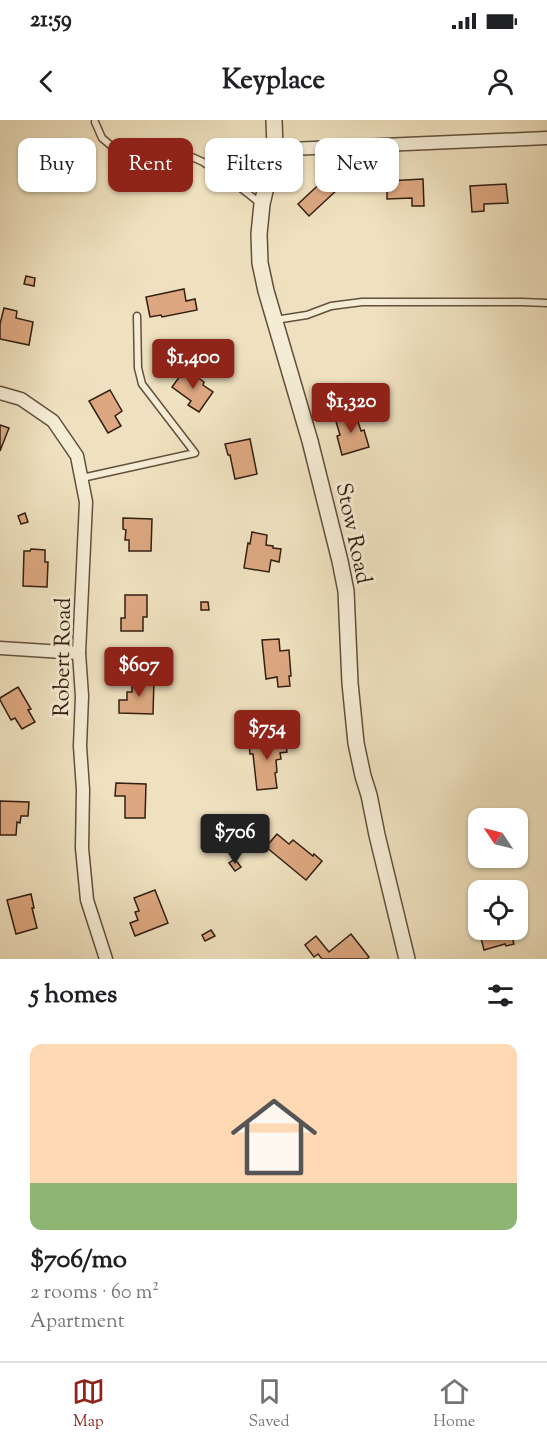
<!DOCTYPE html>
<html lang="en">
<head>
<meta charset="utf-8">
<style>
	:root { --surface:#fff; --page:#f6f6f6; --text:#202124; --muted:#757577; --line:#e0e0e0; --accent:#8f2418 }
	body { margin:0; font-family:"Sorts Mill Goudy",serif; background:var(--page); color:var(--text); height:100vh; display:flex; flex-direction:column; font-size:22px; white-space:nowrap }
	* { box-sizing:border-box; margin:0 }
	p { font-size:20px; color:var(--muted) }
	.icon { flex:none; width:33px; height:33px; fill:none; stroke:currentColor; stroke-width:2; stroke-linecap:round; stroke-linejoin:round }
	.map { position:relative; height:839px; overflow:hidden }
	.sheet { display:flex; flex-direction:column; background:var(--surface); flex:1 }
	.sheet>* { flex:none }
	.guide { position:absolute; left:18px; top:18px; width:512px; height:54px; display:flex; gap:12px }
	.needle { width:39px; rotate:305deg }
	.controls { position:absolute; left:468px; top:688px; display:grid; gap:12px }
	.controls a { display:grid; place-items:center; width:60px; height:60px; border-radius:12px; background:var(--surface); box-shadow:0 2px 4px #0004; font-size:30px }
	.price { position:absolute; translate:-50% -51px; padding:0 14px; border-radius:6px; background:var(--accent); color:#fff; font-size:20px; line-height:39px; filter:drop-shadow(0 2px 3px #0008) }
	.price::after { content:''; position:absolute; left:50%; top:36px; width:18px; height:14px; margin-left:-9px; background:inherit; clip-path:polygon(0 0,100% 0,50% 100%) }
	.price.active { background:#222; color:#fff }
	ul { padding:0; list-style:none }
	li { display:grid; align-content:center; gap:12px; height:318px; padding:0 30px }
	li span { display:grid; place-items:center; height:186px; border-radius:12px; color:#555 }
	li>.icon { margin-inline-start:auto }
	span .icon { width:108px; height:108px; fill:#fffc; stroke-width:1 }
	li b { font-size:26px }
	h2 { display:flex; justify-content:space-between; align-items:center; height:72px; padding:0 30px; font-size:26px }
	.tag { padding:0 21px; border-radius:12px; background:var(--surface); box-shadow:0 2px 4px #0004; font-size:21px; line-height:54px }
	.tag.active { background:var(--accent); color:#fff }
	.status { display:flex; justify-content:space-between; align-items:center; height:42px; padding:0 30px; background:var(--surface); direction:ltr }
	.status svg { height:16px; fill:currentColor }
	header { display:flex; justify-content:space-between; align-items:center; height:78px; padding:0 30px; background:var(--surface); font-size:27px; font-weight:700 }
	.tabs { display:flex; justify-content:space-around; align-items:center; height:84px; border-top:2px solid var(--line); background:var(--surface); font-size:16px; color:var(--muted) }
	.tabs a { display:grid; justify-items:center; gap:3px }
	.tabs .active { color:var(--accent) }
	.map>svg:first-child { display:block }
</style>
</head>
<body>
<div class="status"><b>21:59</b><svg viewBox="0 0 49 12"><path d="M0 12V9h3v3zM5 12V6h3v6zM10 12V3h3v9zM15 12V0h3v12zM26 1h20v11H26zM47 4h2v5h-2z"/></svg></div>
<header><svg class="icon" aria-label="back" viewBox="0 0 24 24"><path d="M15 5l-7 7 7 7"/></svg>Keyplace<svg class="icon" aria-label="person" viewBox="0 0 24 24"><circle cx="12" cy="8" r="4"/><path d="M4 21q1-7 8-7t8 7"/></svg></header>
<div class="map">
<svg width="547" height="839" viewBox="0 0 547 839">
	<rect width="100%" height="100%" fill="#efe1bf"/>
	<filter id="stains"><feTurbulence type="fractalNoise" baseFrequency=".00333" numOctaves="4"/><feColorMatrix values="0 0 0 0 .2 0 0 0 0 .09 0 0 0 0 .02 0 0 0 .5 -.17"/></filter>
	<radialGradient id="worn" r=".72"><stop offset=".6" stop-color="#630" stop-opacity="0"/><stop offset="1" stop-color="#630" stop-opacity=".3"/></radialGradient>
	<g fill="#dda881" stroke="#331f12" stroke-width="1.5">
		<path d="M328 56 339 68 309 96 298 84Z"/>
		<path d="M423 59 424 86H412V78L387 79V61Z"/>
		<path d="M506 64 508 83 484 84V91L472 92 470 66Z"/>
		<path d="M26 156 35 158 34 166 24 164Z"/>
		<path d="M184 169 186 181 195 179 197 190 162 197 161 195 150 197 146 177Z"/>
		<path d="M4 188 17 191 16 198 33 202 29 225 0 219V204Z"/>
		<path d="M185 249 204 262 203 265 213 272 199 292 188 285 191 281 172 267Z"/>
		<path d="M110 270 122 291 115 296 121 306 108 313 89 281Z"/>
		<path d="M355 292 361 311 364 310 369 327 342 335 337 316 340 315 335 298Z"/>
		<path d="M0 305 9 308 0 331Z"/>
		<path d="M250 319 257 354 235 359 230 335H228L225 324Z"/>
		<path d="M25 393 28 402 21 404 18 396Z"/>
		<path d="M123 398 152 399 151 431H129V420H125L126 410 123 409Z"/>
		<path d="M252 412 267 415 266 425 273 426V428L281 429 279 442 271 440 269 452 244 448 248 423 250 424Z"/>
		<path d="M31 429 45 430V442H48L47 467 23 466 24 431H30Z"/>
		<path d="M125 475H147V497H143V511H121V498H125Z"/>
		<path d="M201 482H208L209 490H201Z"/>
		<path d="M279 519 280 531 289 530 291 556H289L290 566 278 567 277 557 266 559 262 520Z"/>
		<path d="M132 558 154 559 153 594 119 593V580H127V572H132Z"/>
		<path d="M18 567 31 589 28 590 35 602 22 609 15 598 11 600 0 580V578Z"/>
		<path d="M285 618 287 632 280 633 281 639 276 640 277 652 275 653 277 668 257 670 253 634H250L249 622Z"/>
		<path d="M116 663 146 664 145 698H125V676H115Z"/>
		<path d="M0 681 29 682 28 696H21L20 703 17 702 16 715H0Z"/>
		<path d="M277 714 289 724 293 720 313 736 314 734 322 741 306 760 266 727Z"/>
		<path d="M235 739 241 747 235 751 229 743Z"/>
		<path d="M155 770 168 803 135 816 130 803 138 800 135 792 139 791 134 778Z"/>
		<path d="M31 774 34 788H32L37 808 16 814 7 780Z"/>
		<path d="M211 810 215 816 205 821 202 815Z"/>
		<path d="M489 810H512L510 811 514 824 506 826 505 824 484 830 481 818 490 815Z"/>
		<path d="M351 814 369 837 367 839H322L318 834 314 837 305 825 316 816 329 832Z"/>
	</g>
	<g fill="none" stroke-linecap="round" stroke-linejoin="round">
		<defs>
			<g id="service">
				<path d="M95 2 102 18 115 29 132 34 181 32 203 42 237 65 261 84"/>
				<path d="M275 200 307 195 331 186 362 182H522L547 183"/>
				<path d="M82 358 195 333 142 264 138 248 137 196"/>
			</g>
			<g id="minor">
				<path d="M275 28 290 29 547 18"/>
				<path d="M0 273 21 279 53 301 77 336 86 382 79 533 82 576 80 626 83 670 82 728 87 780 106 839"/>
				<path d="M0 528 79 533"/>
			</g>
			<path id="tertiary" d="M274 0 275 28 262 84 259 114 260 143 266 171 310 321 340 441 346 471 350 563 356 623 363 656 369 675 377 715 407 839"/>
		</defs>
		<use href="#service" stroke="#62503d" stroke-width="9"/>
		<use href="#minor" stroke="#62503d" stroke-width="15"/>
		<use href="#tertiary" stroke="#62503d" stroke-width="18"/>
		<use href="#service" stroke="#f5ecd5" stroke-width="6"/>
		<use href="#minor" stroke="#f5ecd5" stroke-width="12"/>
		<use href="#tertiary" stroke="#f5ecd5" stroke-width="15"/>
	</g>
	<g text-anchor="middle" stroke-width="6" stroke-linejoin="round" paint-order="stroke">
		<g font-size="22" fill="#331f12" stroke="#f5ecd5">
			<text transform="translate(355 413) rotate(78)" y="8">Stow Road</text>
			<text transform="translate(61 537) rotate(-89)" y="8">Robert Road</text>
		</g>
	</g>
	<rect width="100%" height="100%" filter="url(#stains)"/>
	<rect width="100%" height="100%" fill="url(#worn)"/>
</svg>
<div class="controls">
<a><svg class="needle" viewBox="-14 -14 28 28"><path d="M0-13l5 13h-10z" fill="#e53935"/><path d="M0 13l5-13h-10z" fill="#757577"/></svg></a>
<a><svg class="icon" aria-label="locate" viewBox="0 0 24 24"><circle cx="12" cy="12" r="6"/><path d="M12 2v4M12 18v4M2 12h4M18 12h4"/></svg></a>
</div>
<b class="price" style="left:193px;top:270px">$1,400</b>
<b class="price" style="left:351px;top:314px">$1,320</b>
<b class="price" style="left:139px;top:578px">$607</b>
<b class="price" style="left:267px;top:641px">$754</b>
<b class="price active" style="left:235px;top:745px">$706</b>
<div class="guide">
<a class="tag">Buy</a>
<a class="tag active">Rent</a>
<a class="tag">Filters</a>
<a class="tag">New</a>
</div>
</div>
<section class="sheet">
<h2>5 homes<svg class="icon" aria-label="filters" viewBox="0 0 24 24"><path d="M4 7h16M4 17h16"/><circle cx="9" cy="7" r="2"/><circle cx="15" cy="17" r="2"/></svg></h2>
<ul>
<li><span style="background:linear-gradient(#ffd9b3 75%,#8fb573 0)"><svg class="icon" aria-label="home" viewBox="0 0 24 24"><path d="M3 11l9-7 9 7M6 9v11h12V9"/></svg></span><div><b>$706/mo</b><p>2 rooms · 60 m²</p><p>Apartment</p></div></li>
</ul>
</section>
<nav class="tabs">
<a class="active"><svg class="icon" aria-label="map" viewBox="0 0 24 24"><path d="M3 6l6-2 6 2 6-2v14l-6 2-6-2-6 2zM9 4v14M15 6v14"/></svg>Map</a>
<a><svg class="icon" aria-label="saved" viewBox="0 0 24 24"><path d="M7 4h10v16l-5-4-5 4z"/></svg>Saved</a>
<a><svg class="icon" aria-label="home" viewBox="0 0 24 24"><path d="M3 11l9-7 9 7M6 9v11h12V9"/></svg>Home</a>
</nav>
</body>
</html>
